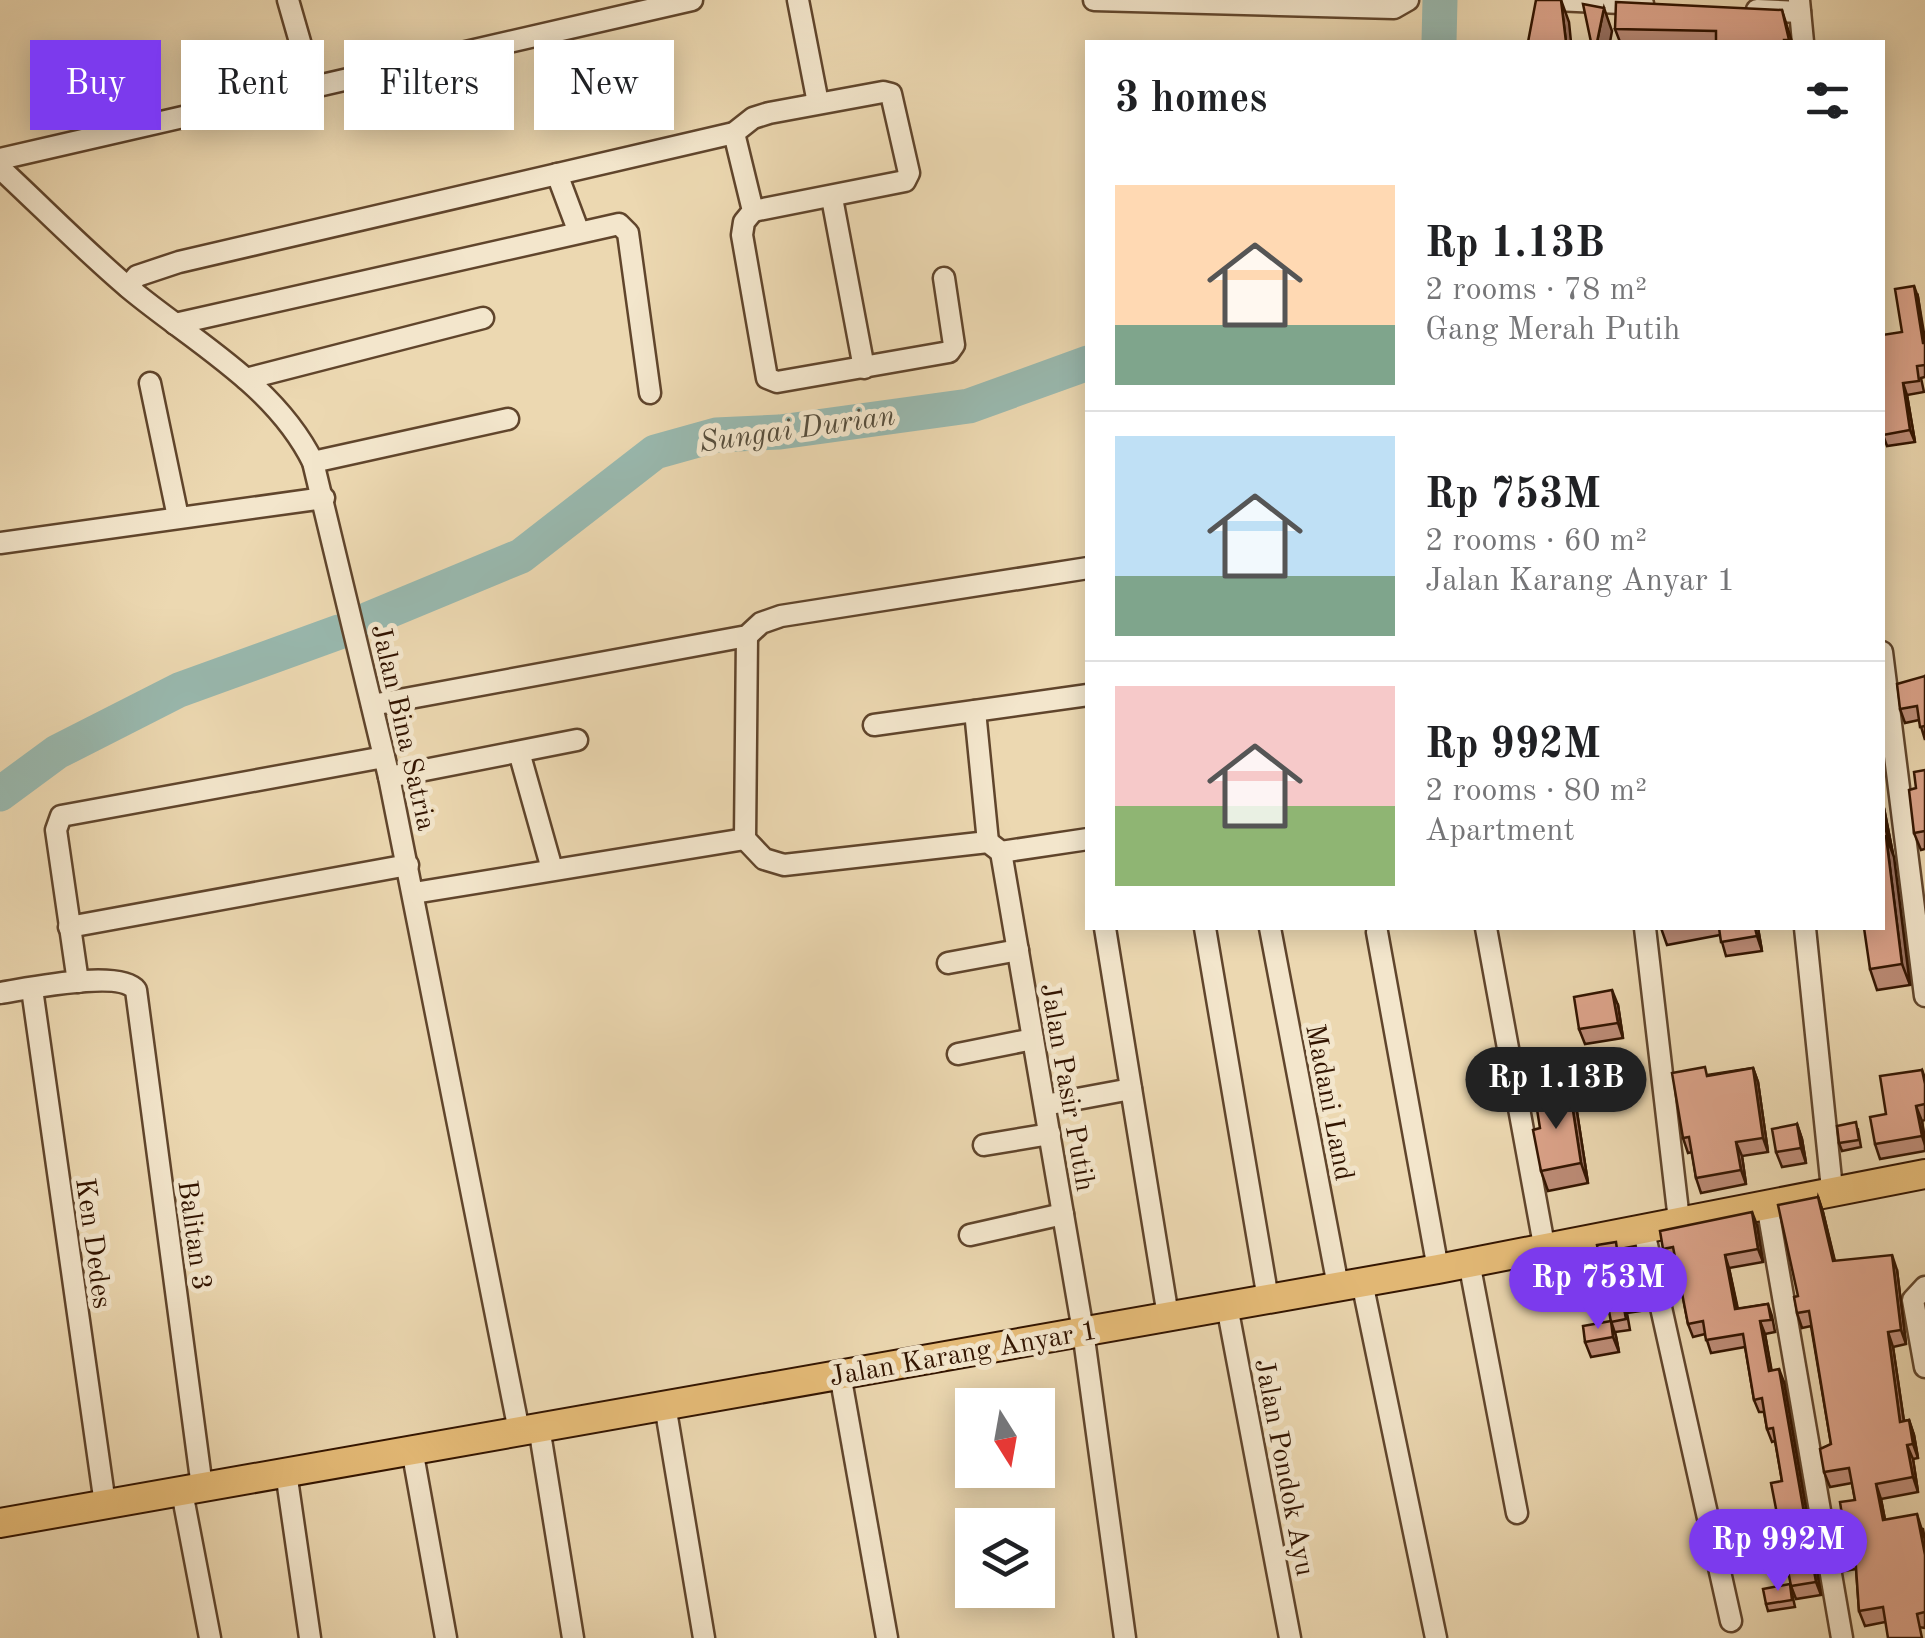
<!DOCTYPE html>
<html lang="en">
<head>
<meta charset="utf-8">
<style>
	:root { --surface:#fff; --page:#f2f2f2; --text:#202124; --muted:#757577; --line:#e0e0e0; --accent:#7c3aed }
	body { margin:0; font-family:"Old Standard TT",serif; background:var(--page); color:var(--text); height:100vh; display:flex; flex-direction:column; font-size:38px; white-space:nowrap }
	* { box-sizing:border-box; margin:0 }
	p { font-size:32px; color:var(--muted) }
	.icon { flex:none; width:55px; height:55px; fill:none; stroke:currentColor; stroke-width:2; stroke-linecap:round; stroke-linejoin:round }
	.map { position:relative; flex:1; overflow:hidden }
	.sheet { position:absolute; left:1085px; top:40px; width:800px; height:890px; display:flex; flex-direction:column; background:var(--surface); border-radius:0px; box-shadow:0 5px 25px #0003 }
	.sheet>* { flex:none }
	.top-card { position:absolute; left:30px; top:40px; width:905px; height:90px; display:flex; gap:20px }
	.needle { width:65px; rotate:169deg }
	.tools { position:absolute; left:955px; top:1388px; display:grid; gap:20px }
	.tools a { display:grid; place-items:center; width:100px; height:100px; border-radius:0px; background:var(--surface); box-shadow:0 5px 25px #0003; font-size:50px }
	.price { position:absolute; translate:-50% -85px; padding:0 22px; border-radius:35px; background:var(--accent); color:#fff; font-size:32px; line-height:65px; filter:drop-shadow(0 2px 5px #0008) }
	.price::after { content:''; position:absolute; left:50%; top:60px; width:30px; height:22px; margin-left:-15px; background:inherit; clip-path:polygon(0 0,100% 0,50% 100%) }
	.price.current { background:#222; color:#fff }
	ul { padding:0; list-style:none }
	li { display:flex; align-items:center; gap:30px; height:250px; padding:0 30px }
	li+li { border-top:2px solid var(--line) }
	li span { display:grid; place-items:center; flex:none; width:280px; height:200px; border-radius:0px; color:#555 }
	li>.icon { margin-inline-start:auto }
	span .icon { width:120px; height:120px; fill:#fffc; stroke-width:1 }
	li b { font-size:42px }
	h2 { display:flex; justify-content:space-between; align-items:center; height:120px; padding:0 30px; font-size:42px }
	.tag { padding:0 35px; border-radius:0px; background:var(--surface); box-shadow:0 5px 25px #0003; font-size:35px; line-height:90px }
	.tag.current { background:var(--accent); color:#fff }
	.map>svg:first-child { display:block }
</style>
</head>
<body>
<div class="map">
<svg width="1925" height="1638" viewBox="0 0 1925 1638">
	<rect width="100%" height="100%" fill="#ecd8b1"/>
	<filter id="stains"><feTurbulence type="fractalNoise" baseFrequency=".002" numOctaves="4"/><feColorMatrix values="0 0 0 0 .2 0 0 0 0 .09 0 0 0 0 .02 0 0 0 .5 -.17"/></filter>
	<radialGradient id="worn" r=".72"><stop offset=".6" stop-color="#630" stop-opacity="0"/><stop offset="1" stop-color="#630" stop-opacity=".3"/></radialGradient>
	<g fill="none" stroke-linecap="round" stroke-linejoin="round">
		<g stroke="#99b9af" stroke-width="35">
			<path d="M1439 42 1440 0"/>
			<path d="M369 619 521 556 655 452 716 435 780 432 969 406 1088 363"/>
			<path d="M0 794 57 752 179 690 339 632"/>
		</g>
		<defs>
			<g id="minor">
				<path d="M288 0 313 87"/>
				<path d="M798 0 818 103"/>
				<path d="M1094 0 1394 8 1408 0"/>
				<path d="M1555 0 1643 4"/>
				<path d="M1799 0 1803 42"/>
				<path d="M1757 10 1800 12"/>
				<path d="M734 133 753 211 744 222 742 235 767 378 777 382 949 352 954 345 944 278"/>
				<path d="M0 159 692 0"/>
				<path d="M0 168C43 208 85 251 130 289 194 342 275 385 313 462L389 777 519 1431"/>
				<path d="M557 174 578 230"/>
				<path d="M832 198 864 368"/>
				<path d="M128 287 137 276 179 262 734 133 753 118 769 113 883 92 891 94 909 173 905 181 753 211"/>
				<path d="M175 324 619 224 628 233 650 393"/>
				<path d="M246 379 483 318"/>
				<path d="M150 383 178 517"/>
				<path d="M313 462 508 419"/>
				<path d="M0 543 324 498"/>
				<path d="M747 636 745 839 764 859 784 865 988 842 1001 852 1088 839"/>
				<path d="M1882 652 1925 996"/>
				<path d="M372 705 747 636 761 623 781 616 1088 568"/>
				<path d="M975 711 988 842"/>
				<path d="M874 725 1088 695"/>
				<path d="M519 752 552 869"/>
				<path d="M389 777 577 740"/>
				<path d="M1001 852 1083 1331 1125 1638"/>
				<path d="M414 893 745 839"/>
				<path d="M69 927 408 865"/>
				<path d="M1105 928 1168 1316"/>
				<path d="M1205 928 1268 1299"/>
				<path d="M1270 928 1338 1286"/>
				<path d="M1486 928 1544 1245"/>
				<path d="M1645 928 1679 1220"/>
				<path d="M1805 928 1832 1189"/>
				<path d="M1377 932 1438 1269"/>
				<path d="M948 963 1018 950"/>
				<path d="M78 982 56 830 61 816 384 757"/>
				<path d="M32 989 105 1504"/>
				<path d="M0 993C27 989 119 969 136 990L202 1487"/>
				<path d="M958 1054 1033 1039"/>
				<path d="M1045 1105 1131 1089"/>
				<path d="M984 1145 1050 1134"/>
				<path d="M1767 1204 1842 1638"/>
				<path d="M1643 1227 1731 1621"/>
				<path d="M970 1235 1063 1214"/>
				<path d="M1469 1262 1517 1513"/>
				<path d="M1362 1282 1436 1638"/>
				<path d="M1925 1287 1913 1300 1925 1367"/>
				<path d="M1227 1306 1290 1638"/>
				<path d="M840 1374 887 1638"/>
				<path d="M665 1405 704 1638"/>
				<path d="M539 1427 573 1638"/>
				<path d="M412 1449 446 1638"/>
				<path d="M286 1472 310 1638"/>
				<path d="M182 1492 210 1638"/>
			</g>
			<path id="major" d="M0 1523 1438 1269 1925 1174"/>
		</defs>
		<use href="#minor" stroke="#60452c" stroke-width="25"/>
		<use href="#major" stroke="#321400" stroke-width="32"/>
		<use href="#minor" stroke="#f3e6cc" stroke-width="20"/>
		<use href="#major" stroke="#e6bc78" stroke-width="28"/>
	</g>
	<g fill="#bd8c77" stroke="#321400" stroke-width="2.5">
		<path d="M1782 10 1792 42H1620L1615 29Z"/>
		<path d="M1918 297 1925 339V377L1921 378 1924 392 1907 395 1915 442 1887 446 1883 435 1902 332Z"/>
		<path d="M1925 676V740L1919 720 1905 723 1900 709Z"/>
		<path d="M1925 770V849L1921 850 1914 833 1916 788Z"/>
		<path d="M1884 808 1893 854 1910 985 1877 990 1870 969 1882 928Z"/>
		<path d="M1661 928H1758L1762 951 1726 956 1720 935 1667 945Z"/>
		<path d="M1618 1005 1623 1038 1585 1044 1579 1029Z"/>
		<path d="M1753 1068 1758 1082 1768 1152 1742 1156 1746 1184 1701 1193 1696 1178 1692 1152 1688 1153 1683 1138 1708 1075Z"/>
		<path d="M1922 1070 1925 1078V1120L1922 1121 1925 1139V1151L1880 1159 1875 1144 1886 1114Z"/>
		<path d="M1570 1091 1577 1112 1588 1183 1548 1191 1541 1171 1540 1128Z"/>
		<path d="M1797 1124 1802 1139 1806 1163 1782 1167 1776 1152Z"/>
		<path d="M1858 1130 1861 1147 1842 1151 1839 1143Z"/>
		<path d="M1818 1197 1823 1212 1835 1261 1897 1270 1906 1344 1893 1347 1904 1421 1909 1420 1914 1435 1918 1458 1913 1459 1918 1492 1881 1499 1885 1520 1923 1529 1925 1540V1628L1885 1622 1865 1626 1859 1611 1856 1569 1844 1571 1839 1556 1842 1515 1855 1500 1852 1483 1830 1487 1824 1472 1831 1444 1811 1326 1802 1328 1797 1313 1798 1296Z"/>
		<path d="M1757 1225 1763 1262 1729 1268 1738 1309 1768 1304 1772 1316 1775 1332 1765 1334 1771 1370 1784 1382 1821 1595 1796 1599 1791 1586 1782 1481 1775 1441 1772 1442 1767 1429 1764 1412H1759L1754 1400 1745 1347 1711 1353 1705 1334 1693 1337 1688 1324 1676 1260 1668 1262 1663 1249Z"/>
		<path d="M1619 1252 1620 1257 1636 1265 1647 1310 1627 1313 1630 1330 1615 1332 1619 1352 1591 1357 1585 1342 1611 1321Z"/>
		<path d="M1790 1584 1795 1607 1768 1611 1766 1604Z"/>
	</g>
	<g fill="#9a7261" stroke="#321400" stroke-width="2.5">
		<path d="M1561 0 1569 22 1571 42H1566Z"/>
		<path d="M1604 8 1612 31 1610 42H1597Z"/>
		<path d="M1914 286 1918 297 1925 348 1923 343Z"/>
		<path d="M1903 383 1907 395 1915 442 1910 430Z"/>
		<path d="M1882 803 1884 808 1893 854 1888 840Z"/>
		<path d="M1886 836 1894 857 1910 985 1902 964Z"/>
		<path d="M1755 928H1758L1762 951 1757 936Z"/>
		<path d="M1612 990 1618 1005 1623 1038 1618 1023Z"/>
		<path d="M1753 1068 1758 1082 1768 1152 1763 1138Z"/>
		<path d="M1570 1091 1577 1112 1588 1183 1581 1163Z"/>
		<path d="M1916 1106 1922 1121 1925 1145 1922 1136Z"/>
		<path d="M1797 1124 1802 1139 1806 1163 1801 1148Z"/>
		<path d="M1736 1142 1742 1156 1746 1184 1741 1170Z"/>
		<path d="M1818 1197 1823 1212 1838 1276 1833 1261Z"/>
		<path d="M1752 1212 1757 1225 1763 1262 1758 1249Z"/>
		<path d="M1725 1255 1729 1268 1740 1322 1735 1309Z"/>
		<path d="M1892 1255 1897 1270 1906 1344 1901 1330Z"/>
		<path d="M1611 1321 1616 1336 1619 1352 1613 1337Z"/>
		<path d="M1760 1321 1765 1334 1774 1383 1769 1371Z"/>
		<path d="M1888 1332 1893 1347 1906 1436 1900 1422Z"/>
		<path d="M1779 1369 1784 1382 1821 1595 1816 1582Z"/>
		<path d="M1909 1420 1914 1435 1918 1458 1913 1444Z"/>
		<path d="M1907 1445 1913 1459 1918 1492 1913 1477Z"/>
		<path d="M1876 1484 1881 1499 1888 1535 1883 1520Z"/>
		<path d="M1917 1514 1925 1540V1555Z"/>
	</g>
	<g fill="#dca38a" stroke="#321400" stroke-width="2.5">
		<path d="M1536 0H1561L1566 42H1528Z"/>
		<path d="M1616 2 1782 10 1789 40H1784V42H1716V31L1615 29Z"/>
		<path d="M1583 4 1604 8 1597 42H1591Z"/>
		<path d="M1914 286 1923 343H1925V365L1917 366 1919 381 1903 383 1910 430 1883 435 1882 335 1902 332 1895 289Z"/>
		<path d="M1925 676V726L1920 727 1917 706 1900 709 1897 684Z"/>
		<path d="M1925 770V831L1914 833 1909 790 1916 788 1914 772Z"/>
		<path d="M1882 810 1888 840 1886 836 1883 837Z"/>
		<path d="M1886 836 1902 964 1870 969 1864 928H1882V837Z"/>
		<path d="M1719 928H1755L1757 936 1721 942Z"/>
		<path d="M1612 990 1618 1023 1579 1029 1574 997Z"/>
		<path d="M1705 1067 1707 1076 1753 1068 1763 1138 1736 1142 1741 1170 1696 1178 1689 1137 1683 1138 1672 1073Z"/>
		<path d="M1922 1070 1925 1084V1104L1916 1106 1922 1136 1875 1144 1870 1117 1886 1114 1880 1076Z"/>
		<path d="M1570 1091 1581 1163 1541 1171 1533 1130 1540 1128 1535 1097Z"/>
		<path d="M1856 1122 1859 1140 1839 1143 1837 1126Z"/>
		<path d="M1797 1124 1801 1148 1776 1152 1772 1129Z"/>
		<path d="M1818 1197 1833 1261 1892 1255 1901 1330 1888 1332 1900 1422 1909 1420 1913 1444 1907 1445 1913 1477 1876 1484 1883 1520 1917 1514 1925 1555V1612L1917 1614 1922 1638H1888L1883 1607 1859 1611 1855 1553 1839 1556 1832 1517 1842 1515 1840 1502 1855 1500 1849 1468 1824 1472 1820 1449 1831 1444 1809 1311 1797 1313 1794 1297 1798 1296 1778 1205Z"/>
		<path d="M1752 1212 1758 1249 1725 1255 1735 1309 1768 1304 1771 1320 1760 1321 1769 1371 1779 1369 1816 1582 1791 1586 1771 1483 1782 1481 1773 1428 1767 1429 1762 1398 1754 1400 1743 1334 1706 1340 1703 1321 1688 1324 1673 1247 1663 1249 1660 1231Z"/>
		<path d="M1616 1242 1618 1257 1632 1255 1644 1299 1623 1303 1626 1319 1611 1322 1597 1245Z"/>
		<path d="M1611 1321 1613 1337 1585 1342 1583 1326Z"/>
		<path d="M1790 1584 1792 1600 1766 1604 1763 1589Z"/>
	</g>
	<g text-anchor="middle" stroke-width="10" stroke-linejoin="round" paint-order="stroke">
		<g font-size="28" fill="#321400" stroke="#f3e6cc">
			<text transform="translate(405 727) rotate(77)" y="10">Jalan Bina Satria</text>
			<text transform="translate(1069 1087) rotate(80)" y="10">Jalan Pasir Putih</text>
			<text transform="translate(1331 1102) rotate(79)" y="10">Madani Land</text>
			<text transform="translate(196 1235) rotate(82)" y="10">Balitan 3</text>
			<text transform="translate(95 1243) rotate(82)" y="10">Ken Dedes</text>
			<text transform="translate(963 1352) rotate(-10)" y="10">Jalan Karang Anyar 1</text>
			<text transform="translate(1286 1467) rotate(79)" y="10">Jalan Pondok Ayu</text>
		</g>
		<g font-size="30" font-style="italic" fill="#564e3d" stroke="#f3e6cc">
			<text transform="translate(797 428) rotate(-8)" y="10">Sungai Durian</text>
		</g>
	</g>
	<rect width="100%" height="100%" filter="url(#stains)"/>
	<rect width="100%" height="100%" fill="url(#worn)"/>
</svg>
<div class="tools">
<a><svg class="needle" viewBox="-14 -14 28 28"><path d="M0-13l5 13h-10z" fill="#e53935"/><path d="M0 13l5-13h-10z" fill="#757577"/></svg></a>
<a><svg class="icon" aria-label="layers" viewBox="0 0 24 24"><path d="M12 4l9 5-9 5-9-5zM3 14l9 5 9-5"/></svg></a>
</div>
<b class="price current" style="left:1556px;top:1132px">Rp 1.13B</b>
<b class="price" style="left:1598px;top:1332px">Rp 753M</b>
<b class="price" style="left:1778px;top:1594px">Rp 992M</b>
<div class="top-card">
<a class="tag current">Buy</a>
<a class="tag">Rent</a>
<a class="tag">Filters</a>
<a class="tag">New</a>
</div>
<section class="sheet">
<h2>3 homes<svg class="icon" aria-label="filters" viewBox="0 0 24 24"><path d="M4 7h16M4 17h16"/><circle cx="9" cy="7" r="2"/><circle cx="15" cy="17" r="2"/></svg></h2>
<ul>
<li><span style="background:linear-gradient(#ffd9b3 70%,#7fa58c 0)"><svg class="icon" aria-label="home" viewBox="0 0 24 24"><path d="M3 11l9-7 9 7M6 9v11h12V9"/></svg></span><div><b>Rp 1.13B</b><p>2 rooms · 78 m²</p><p>Gang Merah Putih</p></div></li>
<li><span style="background:linear-gradient(#bfe0f5 70%,#7fa58c 0)"><svg class="icon" aria-label="home" viewBox="0 0 24 24"><path d="M3 11l9-7 9 7M6 9v11h12V9"/></svg></span><div><b>Rp 753M</b><p>2 rooms · 60 m²</p><p>Jalan Karang Anyar 1</p></div></li>
<li><span style="background:linear-gradient(#f6c9c9 60%,#8fb573 0)"><svg class="icon" aria-label="home" viewBox="0 0 24 24"><path d="M3 11l9-7 9 7M6 9v11h12V9"/></svg></span><div><b>Rp 992M</b><p>2 rooms · 80 m²</p><p>Apartment</p></div></li>
</ul>
</section>
</div>
</body>
</html>
